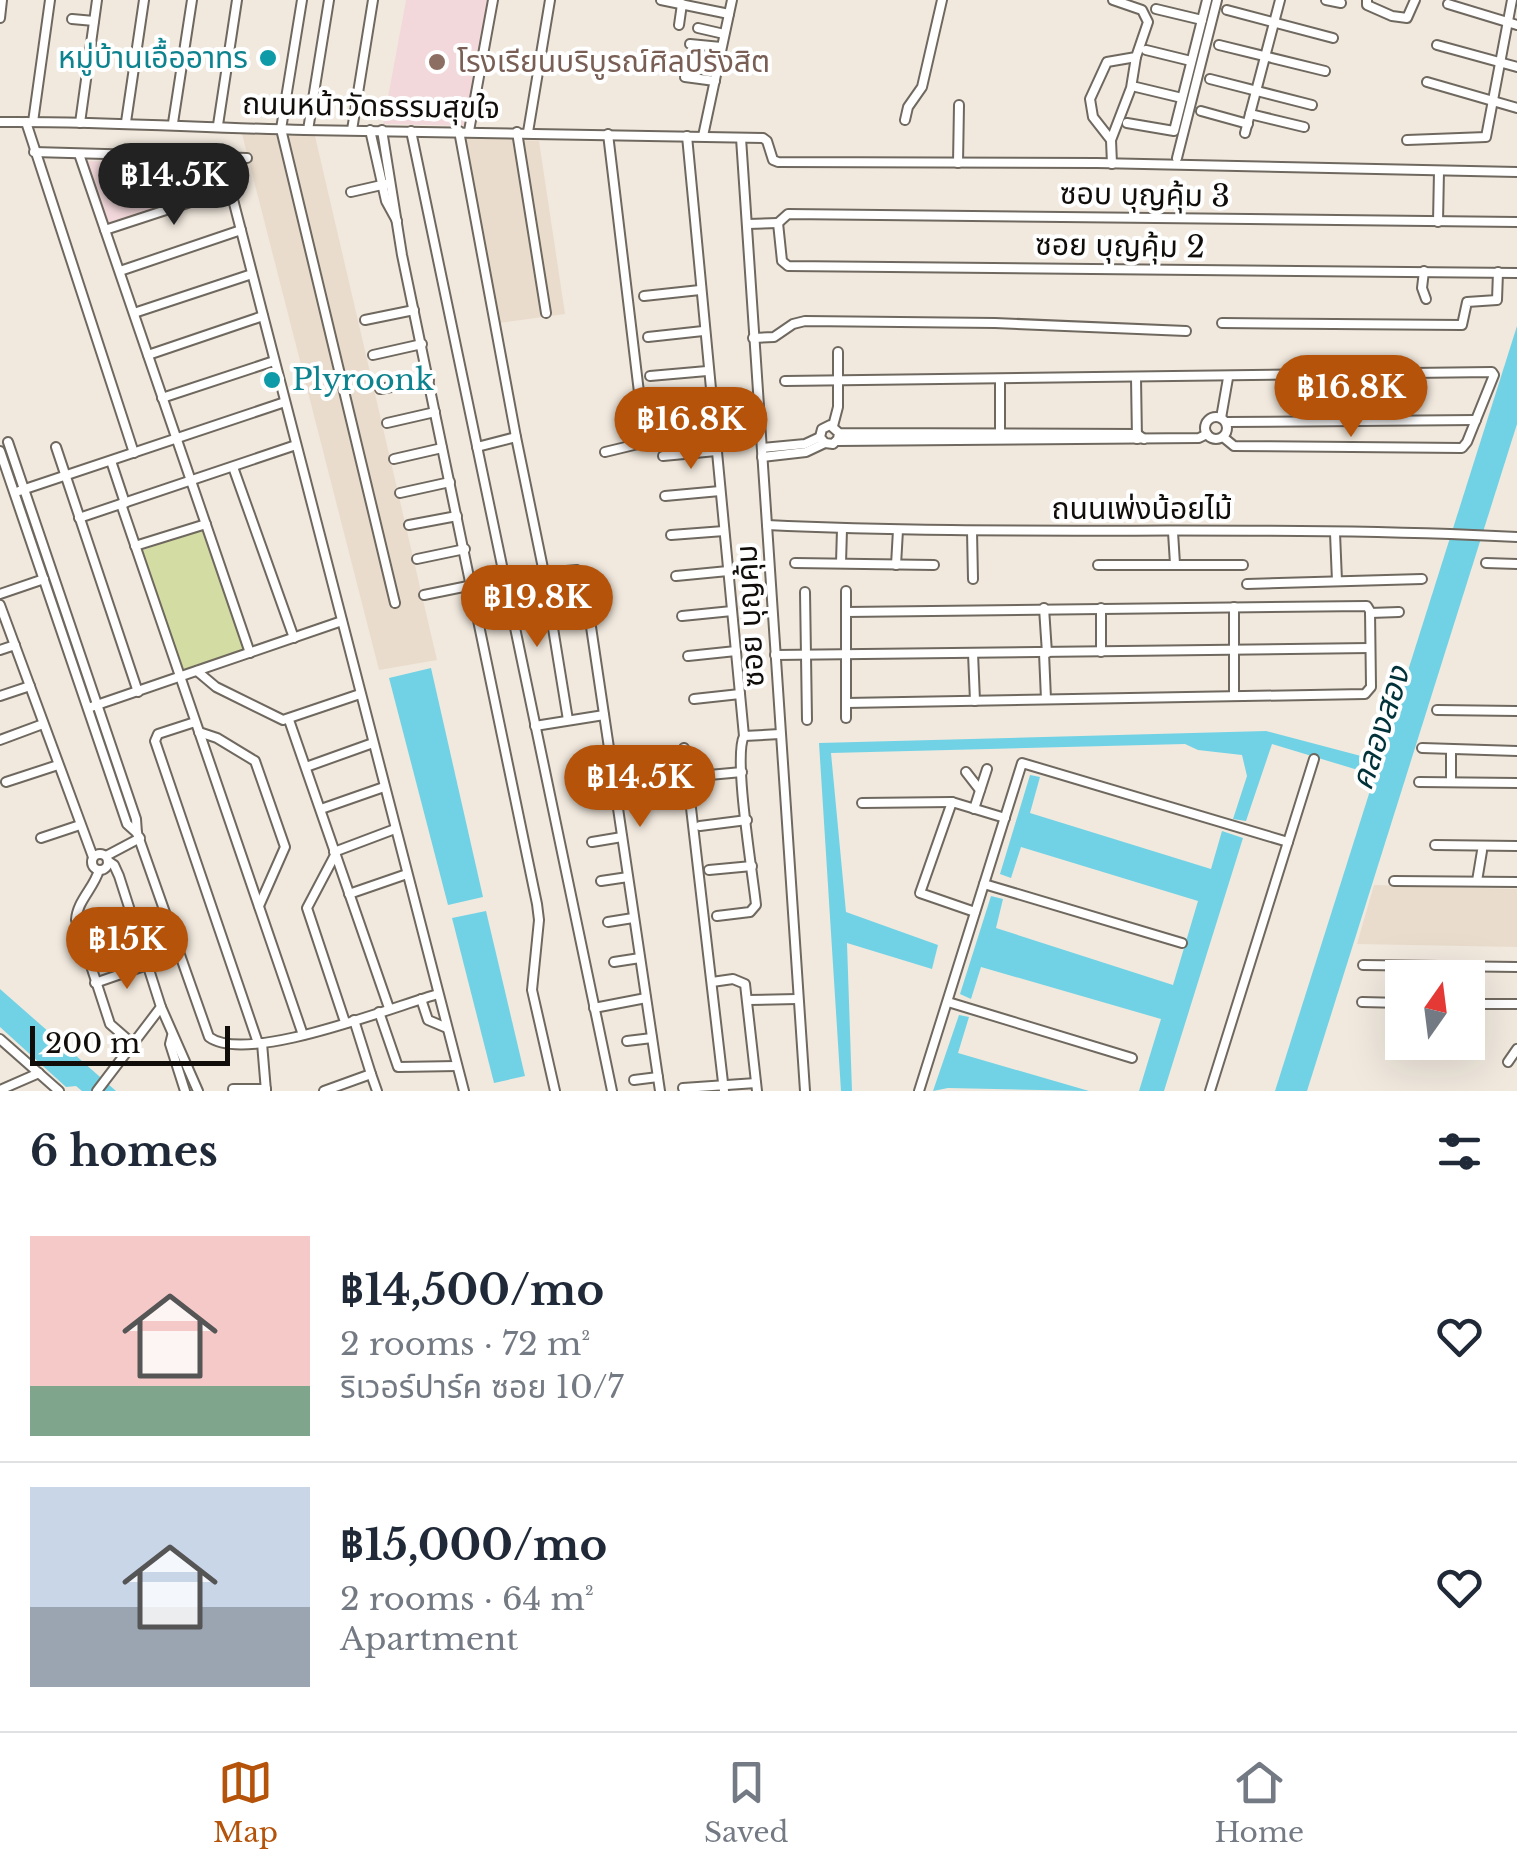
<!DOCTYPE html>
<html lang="en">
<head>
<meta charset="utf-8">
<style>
	:root { --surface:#fff; --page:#f2f2f3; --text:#1f2937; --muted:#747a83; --line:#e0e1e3; --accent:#b45309 }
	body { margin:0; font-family:"Libre Baskerville","Noto Sans Thai",serif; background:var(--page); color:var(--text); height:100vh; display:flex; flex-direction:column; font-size:38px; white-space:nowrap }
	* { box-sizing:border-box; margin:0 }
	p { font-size:32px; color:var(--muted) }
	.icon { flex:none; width:55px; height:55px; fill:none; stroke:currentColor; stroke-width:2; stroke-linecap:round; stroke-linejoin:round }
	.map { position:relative; height:1091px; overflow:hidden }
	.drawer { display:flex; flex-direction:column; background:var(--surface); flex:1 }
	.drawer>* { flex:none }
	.needle { width:65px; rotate:14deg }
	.buttons { position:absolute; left:1385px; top:960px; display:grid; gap:20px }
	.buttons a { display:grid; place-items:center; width:100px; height:100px; border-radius:0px; background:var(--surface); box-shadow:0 10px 40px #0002; font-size:50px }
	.scale { position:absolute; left:30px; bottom:25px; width:200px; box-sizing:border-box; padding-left:10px; border:5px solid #100d0a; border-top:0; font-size:28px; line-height:35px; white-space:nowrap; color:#100d0a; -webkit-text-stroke:8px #fff; paint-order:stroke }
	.price { position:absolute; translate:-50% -85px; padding:0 22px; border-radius:35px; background:var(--accent); color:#fff; font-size:32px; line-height:65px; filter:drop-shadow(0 2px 5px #0008) }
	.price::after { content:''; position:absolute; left:50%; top:60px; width:30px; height:22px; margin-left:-15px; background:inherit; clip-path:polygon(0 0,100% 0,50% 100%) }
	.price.on { background:#222; color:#fff }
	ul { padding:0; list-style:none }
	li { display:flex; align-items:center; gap:30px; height:250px; padding:0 30px }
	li+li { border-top:2px solid var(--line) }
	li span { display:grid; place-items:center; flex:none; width:280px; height:200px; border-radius:0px; color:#555 }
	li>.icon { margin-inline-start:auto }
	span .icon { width:120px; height:120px; fill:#fffc; stroke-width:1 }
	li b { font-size:42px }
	h2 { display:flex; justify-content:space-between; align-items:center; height:120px; padding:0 30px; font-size:42px }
	.tabs { display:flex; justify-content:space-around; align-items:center; height:140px; border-top:2px solid var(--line); background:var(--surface); font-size:28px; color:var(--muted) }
	.tabs a { display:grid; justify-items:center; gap:5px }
	.tabs .on { color:var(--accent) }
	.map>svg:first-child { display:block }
</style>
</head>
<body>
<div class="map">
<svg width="1517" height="1091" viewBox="0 0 1517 1091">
	<rect width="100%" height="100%" fill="#f1e9de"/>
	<g fill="#e9dccc">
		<path d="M242 134 315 136 437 660 379 670Z"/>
		<path d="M465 137 539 141 565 314 499 323Z"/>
		<path d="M1374 885 1517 889V947L1357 944Z"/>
	</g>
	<g fill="#f3d8db">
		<path d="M406 0H490L467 126 383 124Z"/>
		<path d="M85 161 195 163 205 195 110 228Z"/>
	</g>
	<path fill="#d3dca2" d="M206 528 248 651 180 675 135 553Z"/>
	<g fill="#71d2e5">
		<path d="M1517 326V424L1307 1091H1275Z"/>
		<path d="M431 668 483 897 448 905 389 678Z"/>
		<path d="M1266 731 1361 756 1358 770 1272 744 1246 821 1233 819 1247 776 1242 755 1198 750 1185 744 831 753 846 912 938 945 932 969 847 943 852 1091H841L819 743Z"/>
		<path d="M1030 775 1040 777 1030 813 1211 869 1222 831 1243 838 1164 1091H1139L1161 1019 981 967 971 999 960 994 991 896 1003 899 996 928 1173 985 1198 901 1021 847 1011 878 1000 874Z"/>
		<path d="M486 911 525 1076 494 1083 452 918Z"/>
		<path d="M0 989 116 1091H82L76 1086 66 1087 0 1027Z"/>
		<path d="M959 1015 969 1017 958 1053 1089 1091 948 1088 933 1091Z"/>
	</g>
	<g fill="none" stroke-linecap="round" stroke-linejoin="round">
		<defs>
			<g id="minor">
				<path d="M302 0 281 129 395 603"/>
				<path d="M661 0 729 14"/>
				<path d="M1326 0 1341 3"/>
				<path d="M1367 0V5L1392 16 1407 18 1415 0"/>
				<path d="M1448 4 1517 25"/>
				<path d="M1156 9 1202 20"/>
				<path d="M1227 10 1333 38"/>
				<path d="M0 18 2 0"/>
				<path d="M72 19 94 21"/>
				<path d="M679 25 682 4"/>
				<path d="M698 28 724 34"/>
				<path d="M690 44 721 47"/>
				<path d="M1219 45 1325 71"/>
				<path d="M1437 45 1517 67"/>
				<path d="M1146 50 1191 61"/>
				<path d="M696 59 718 64"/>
				<path d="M685 77 715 81"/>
				<path d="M1210 79 1312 105"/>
				<path d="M1427 82 1517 108"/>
				<path d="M1136 87 1182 98"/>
				<path d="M1201 111 1248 124"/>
				<path d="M1250 114 1304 127"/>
				<path d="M905 120 908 107 922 87 942 0"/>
				<path d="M0 122C102 121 203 128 305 130 458 133 610 135 763 138L767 141 773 160 778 162 1097 163 1517 172"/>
				<path d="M26 122 134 453"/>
				<path d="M33 122 50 0"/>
				<path d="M126 122 144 0"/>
				<path d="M80 123 97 0"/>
				<path d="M173 123 192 0"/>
				<path d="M1127 123 1174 131 1207 0"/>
				<path d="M218 125 237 0"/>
				<path d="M308 130 329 0"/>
				<path d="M352 130 373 0"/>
				<path d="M370 130 386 201 397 221"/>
				<path d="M382 130 402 255 537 904 539 920 532 990 555 1091"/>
				<path d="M411 131 612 1091"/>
				<path d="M459 131 516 437"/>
				<path d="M469 131 493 0"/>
				<path d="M517 132 546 313"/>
				<path d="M528 132 550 0"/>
				<path d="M1245 133 1280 0"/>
				<path d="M687 136 744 736 780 734"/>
				<path d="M703 136 732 0"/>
				<path d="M741 138 805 1091"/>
				<path d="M1111 140 1131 88 1136 57"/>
				<path d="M1407 140 1486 137 1512 0"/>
				<path d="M34 152 247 158"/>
				<path d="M79 154 250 653"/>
				<path d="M222 157 464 1091"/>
				<path d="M1177 158 1217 0"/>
				<path d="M958 163 959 105"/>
				<path d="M1112 164 1111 140 1093 117 1090 99 1107 62 1136 57 1148 22 1142 10 1113 0"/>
				<path d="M351 192 386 184"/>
				<path d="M1438 222 1439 171"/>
				<path d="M778 223 782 261 788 266 1517 273"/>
				<path d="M778 223 788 214 1517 222"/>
				<path d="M748 224 778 223"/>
				<path d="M105 230 230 189"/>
				<path d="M120 271 241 230"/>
				<path d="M1424 271 1422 288 1426 299"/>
				<path d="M644 296 700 290"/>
				<path d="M134 313 252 274"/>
				<path d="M365 320 414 310"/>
				<path d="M1222 323 1462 325 1467 302 1497 300 1498 272"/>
				<path d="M648 337 703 331"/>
				<path d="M753 338 774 337 793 324 805 321 995 323 1186 331"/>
				<path d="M148 355 263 316"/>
				<path d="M373 355 422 344"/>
				<path d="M650 376 707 371"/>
				<path d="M1136 378 1137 439"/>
				<path d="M785 381 1492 372 1494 375 1467 442 1462 448 1234 446 1223 437"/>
				<path d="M380 389 429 380"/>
				<path d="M162 398 274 361"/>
				<path d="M657 416 711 411"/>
				<circle cx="1216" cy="428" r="11"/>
				<path d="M1221 418 1228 378"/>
				<path d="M1226 422 1476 420"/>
				<path d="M387 423 435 412"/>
				<path d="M833 426 838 407V352"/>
				<path d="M839 433 838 439 833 444 825 443 820 437 822 429 830 425 839 433 1137 434 1144 439"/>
				<path d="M1000 434V379"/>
				<path d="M837 441 1199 438 1207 434"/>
				<path d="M8 442 136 819 137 833 209 1037C247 1065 392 1007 438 994"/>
				<path d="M56 447 138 692"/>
				<path d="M477 447 516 437 544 573 577 570 583 573 660 1091"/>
				<path d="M762 448 805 444 820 437"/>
				<path d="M0 451 127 824 137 833"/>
				<path d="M605 452 638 444 644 434 608 134"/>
				<path d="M663 456 716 451"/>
				<path d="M762 457 806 452 825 443"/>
				<path d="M394 459 442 448"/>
				<path d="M111 461 125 503"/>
				<path d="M233 467 294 638"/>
				<path d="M19 491 285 402"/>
				<path d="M400 493 450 482"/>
				<path d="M665 496 720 491"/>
				<path d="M121 504 303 1035"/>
				<path d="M79 518 296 445"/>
				<path d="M409 525 457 516"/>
				<path d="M767 525C1017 537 1267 524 1517 537"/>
				<path d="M972 531 973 579"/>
				<path d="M1173 532 1175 564"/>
				<path d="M1335 533 1337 581"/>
				<path d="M671 535 724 531"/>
				<path d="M135 546 206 524"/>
				<path d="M417 559 465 549"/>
				<path d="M795 563 934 565"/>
				<path d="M841 563 842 529"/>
				<path d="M1486 563 1517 564"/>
				<path d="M896 565 898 530"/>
				<path d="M1098 565H1243"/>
				<path d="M544 573 568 720"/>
				<path d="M676 576 728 571"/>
				<path d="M1247 584 1422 579"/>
				<path d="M846 591V612"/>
				<path d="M805 592 807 720"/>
				<path d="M0 594 44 579"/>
				<path d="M424 595 473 585"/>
				<path d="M0 605 93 857"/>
				<path d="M1367 606 1370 611 1371 687 1365 694 846 703V612Z"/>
				<path d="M1044 608 1047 653"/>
				<path d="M1370 613 1399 612"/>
				<path d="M682 616 732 611"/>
				<path d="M0 650 15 645"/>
				<path d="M1101 652V608"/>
				<path d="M973 653 975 701"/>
				<path d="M1044 653 1046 699"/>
				<path d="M775 655 1370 648"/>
				<path d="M688 656 736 651"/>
				<path d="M197 671 216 687 283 720 360 694"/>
				<path d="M1234 695V607"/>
				<path d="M0 696 30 686"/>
				<path d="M694 699 740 694"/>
				<path d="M91 707 342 621"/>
				<path d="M1437 710 1517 711"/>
				<path d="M846 718V703"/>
				<path d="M289 720 389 1008"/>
				<path d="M195 722 158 734 155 741 258 1043"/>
				<path d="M535 726 604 715"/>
				<path d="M199 732 217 738 255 761 285 847 259 906"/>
				<path d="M0 740 43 724"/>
				<path d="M684 748 724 1091"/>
				<path d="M1422 748 1517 751"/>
				<path d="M579 761 610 757"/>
				<path d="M306 767 373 743"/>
				<path d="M966 772 980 790"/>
				<path d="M698 776 742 772"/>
				<path d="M6 782 58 765"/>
				<path d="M1419 782 1517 783"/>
				<path d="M1451 782V749"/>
				<path d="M588 802 616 798"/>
				<path d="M862 803 952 802"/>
				<path d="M321 809 384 787"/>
				<path d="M974 809 987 769"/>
				<path d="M700 826 747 820"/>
				<path d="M41 838 80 825"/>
				<path d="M592 842 622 837"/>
				<path d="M1435 845 1517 846"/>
				<path d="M334 852 395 829"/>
				<circle cx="100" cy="862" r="8"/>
				<path d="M335 855 307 908 345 1022"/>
				<path d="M106 856 140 838"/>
				<path d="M99 870C94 888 77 901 76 920L110 1024 134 1045"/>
				<path d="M709 870 752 866"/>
				<path d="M601 881 628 877"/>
				<path d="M1394 881 1517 882"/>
				<path d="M1477 881 1482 851"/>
				<path d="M984 884 1182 943"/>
				<path d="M349 894 407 874"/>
				<path d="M975 912 920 893 952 802 1005 818"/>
				<path d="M717 916 750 912 756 905C753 875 733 757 744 736"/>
				<path d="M608 922 633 918"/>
				<path d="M614 962 640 958"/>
				<path d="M1363 965 1517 967"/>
				<path d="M712 982 733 979 745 984 757 1091"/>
				<path d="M95 983 147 965"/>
				<path d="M421 999 428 1020 447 1028"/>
				<path d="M748 1000 797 999"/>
				<path d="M948 1002 1132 1058"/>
				<path d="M1362 1002 1402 1003"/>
				<path d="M1399 1003 1401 966"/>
				<path d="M1468 1004H1517"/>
				<path d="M1471 1004 1473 966"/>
				<path d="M161 1007 198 1091"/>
				<path d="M594 1008 646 998"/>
				<path d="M379 1012 398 1067 457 1066"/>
				<path d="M172 1036 170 1044 185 1091"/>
				<path d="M0 1039 59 1091"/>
				<path d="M627 1041 652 1038"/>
				<path d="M262 1043 266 1091"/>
				<path d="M1508 1062 1517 1049"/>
				<path d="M371 1074 377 1091"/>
				<path d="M634 1080 658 1077"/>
				<path d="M683 1088 756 1083"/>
				<path d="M233 1089H266"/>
				<path d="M0 1090 39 1073"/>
				<path d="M97 1091 161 1007 119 876 114 865 108 861"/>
				<path d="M324 1091 371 1074 354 1020"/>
				<path d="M919 1091 1022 763 1288 842"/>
				<path d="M1210 1091 1314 759"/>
			</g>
		</defs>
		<use href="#minor" stroke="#6f685f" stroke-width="12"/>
		<use href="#minor" stroke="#fff" stroke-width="8"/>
	</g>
	<g fill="#0f9aa8" stroke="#fff" stroke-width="4">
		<circle cx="268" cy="58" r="10"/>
		<circle cx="272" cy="380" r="10"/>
	</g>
	<circle fill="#8d6e63" stroke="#fff" stroke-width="4" cx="437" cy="62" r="10"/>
	<g text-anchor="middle" stroke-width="8" stroke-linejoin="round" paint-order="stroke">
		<g font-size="30" fill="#0d838f" stroke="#fff" text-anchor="end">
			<text x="248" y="68">หมู่บ้านเอื้ออาทร</text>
			<text x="292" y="390" text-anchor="start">Plyroonk</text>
		</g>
		<g font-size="30" fill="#785e54" stroke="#fff" text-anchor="start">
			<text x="457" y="72">โรงเรียนบริบูรณ์ศิลป์รังสิต</text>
		</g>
		<g font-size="30" fill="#100d0a" stroke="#fff">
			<text transform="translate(371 106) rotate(1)" y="10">ถนนหน้าวัดธรรมสุขใจ</text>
			<text transform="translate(1145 195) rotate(1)" y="10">ซอบ บุญคุ้ม 3</text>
			<text transform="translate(1120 246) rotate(1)" y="10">ซอย บุญคุ้ม 2</text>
			<text x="1142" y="519">ถนนเพ่งน้อยไม้</text>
			<text transform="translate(750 616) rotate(-93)" y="10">ซอย บุญคุ้ม</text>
		</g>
		<g font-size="32" font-style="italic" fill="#01323a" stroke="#fff">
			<text transform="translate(1380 728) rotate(-72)" y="11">คลองสอง</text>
		</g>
	</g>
</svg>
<div class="buttons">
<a><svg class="needle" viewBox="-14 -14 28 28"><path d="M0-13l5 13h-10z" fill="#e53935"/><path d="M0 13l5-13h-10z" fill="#747a83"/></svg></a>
</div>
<div class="scale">200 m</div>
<b class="price on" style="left:174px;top:228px">฿14.5K</b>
<b class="price" style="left:1351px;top:440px">฿16.8K</b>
<b class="price" style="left:691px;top:472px">฿16.8K</b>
<b class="price" style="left:537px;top:650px">฿19.8K</b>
<b class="price" style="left:640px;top:830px">฿14.5K</b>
<b class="price" style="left:127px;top:992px">฿15K</b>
</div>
<section class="drawer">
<h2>6 homes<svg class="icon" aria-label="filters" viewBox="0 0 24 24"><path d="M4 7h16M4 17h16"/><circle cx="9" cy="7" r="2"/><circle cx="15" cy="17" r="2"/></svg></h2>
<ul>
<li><span style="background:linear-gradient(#f6c9c9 75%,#7fa58c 0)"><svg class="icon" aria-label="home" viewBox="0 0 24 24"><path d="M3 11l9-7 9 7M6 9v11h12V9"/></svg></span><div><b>฿14,500/mo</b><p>2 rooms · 72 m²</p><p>ริเวอร์ปาร์ค ซอย 10/7</p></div><svg class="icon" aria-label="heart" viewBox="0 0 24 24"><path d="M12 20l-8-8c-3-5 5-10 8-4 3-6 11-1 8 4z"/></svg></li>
<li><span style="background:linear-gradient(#c9d6e8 60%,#9aa5b1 0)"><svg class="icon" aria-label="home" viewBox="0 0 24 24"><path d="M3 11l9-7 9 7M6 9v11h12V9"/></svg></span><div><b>฿15,000/mo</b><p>2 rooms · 64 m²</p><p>Apartment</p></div><svg class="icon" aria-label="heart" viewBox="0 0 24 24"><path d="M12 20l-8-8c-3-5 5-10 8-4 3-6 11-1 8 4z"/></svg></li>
</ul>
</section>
<nav class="tabs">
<a class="on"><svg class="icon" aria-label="map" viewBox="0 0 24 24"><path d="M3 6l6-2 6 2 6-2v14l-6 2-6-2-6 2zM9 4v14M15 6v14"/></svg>Map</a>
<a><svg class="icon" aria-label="saved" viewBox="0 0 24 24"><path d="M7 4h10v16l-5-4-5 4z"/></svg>Saved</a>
<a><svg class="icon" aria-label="home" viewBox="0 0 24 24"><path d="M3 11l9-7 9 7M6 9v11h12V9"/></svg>Home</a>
</nav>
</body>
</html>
